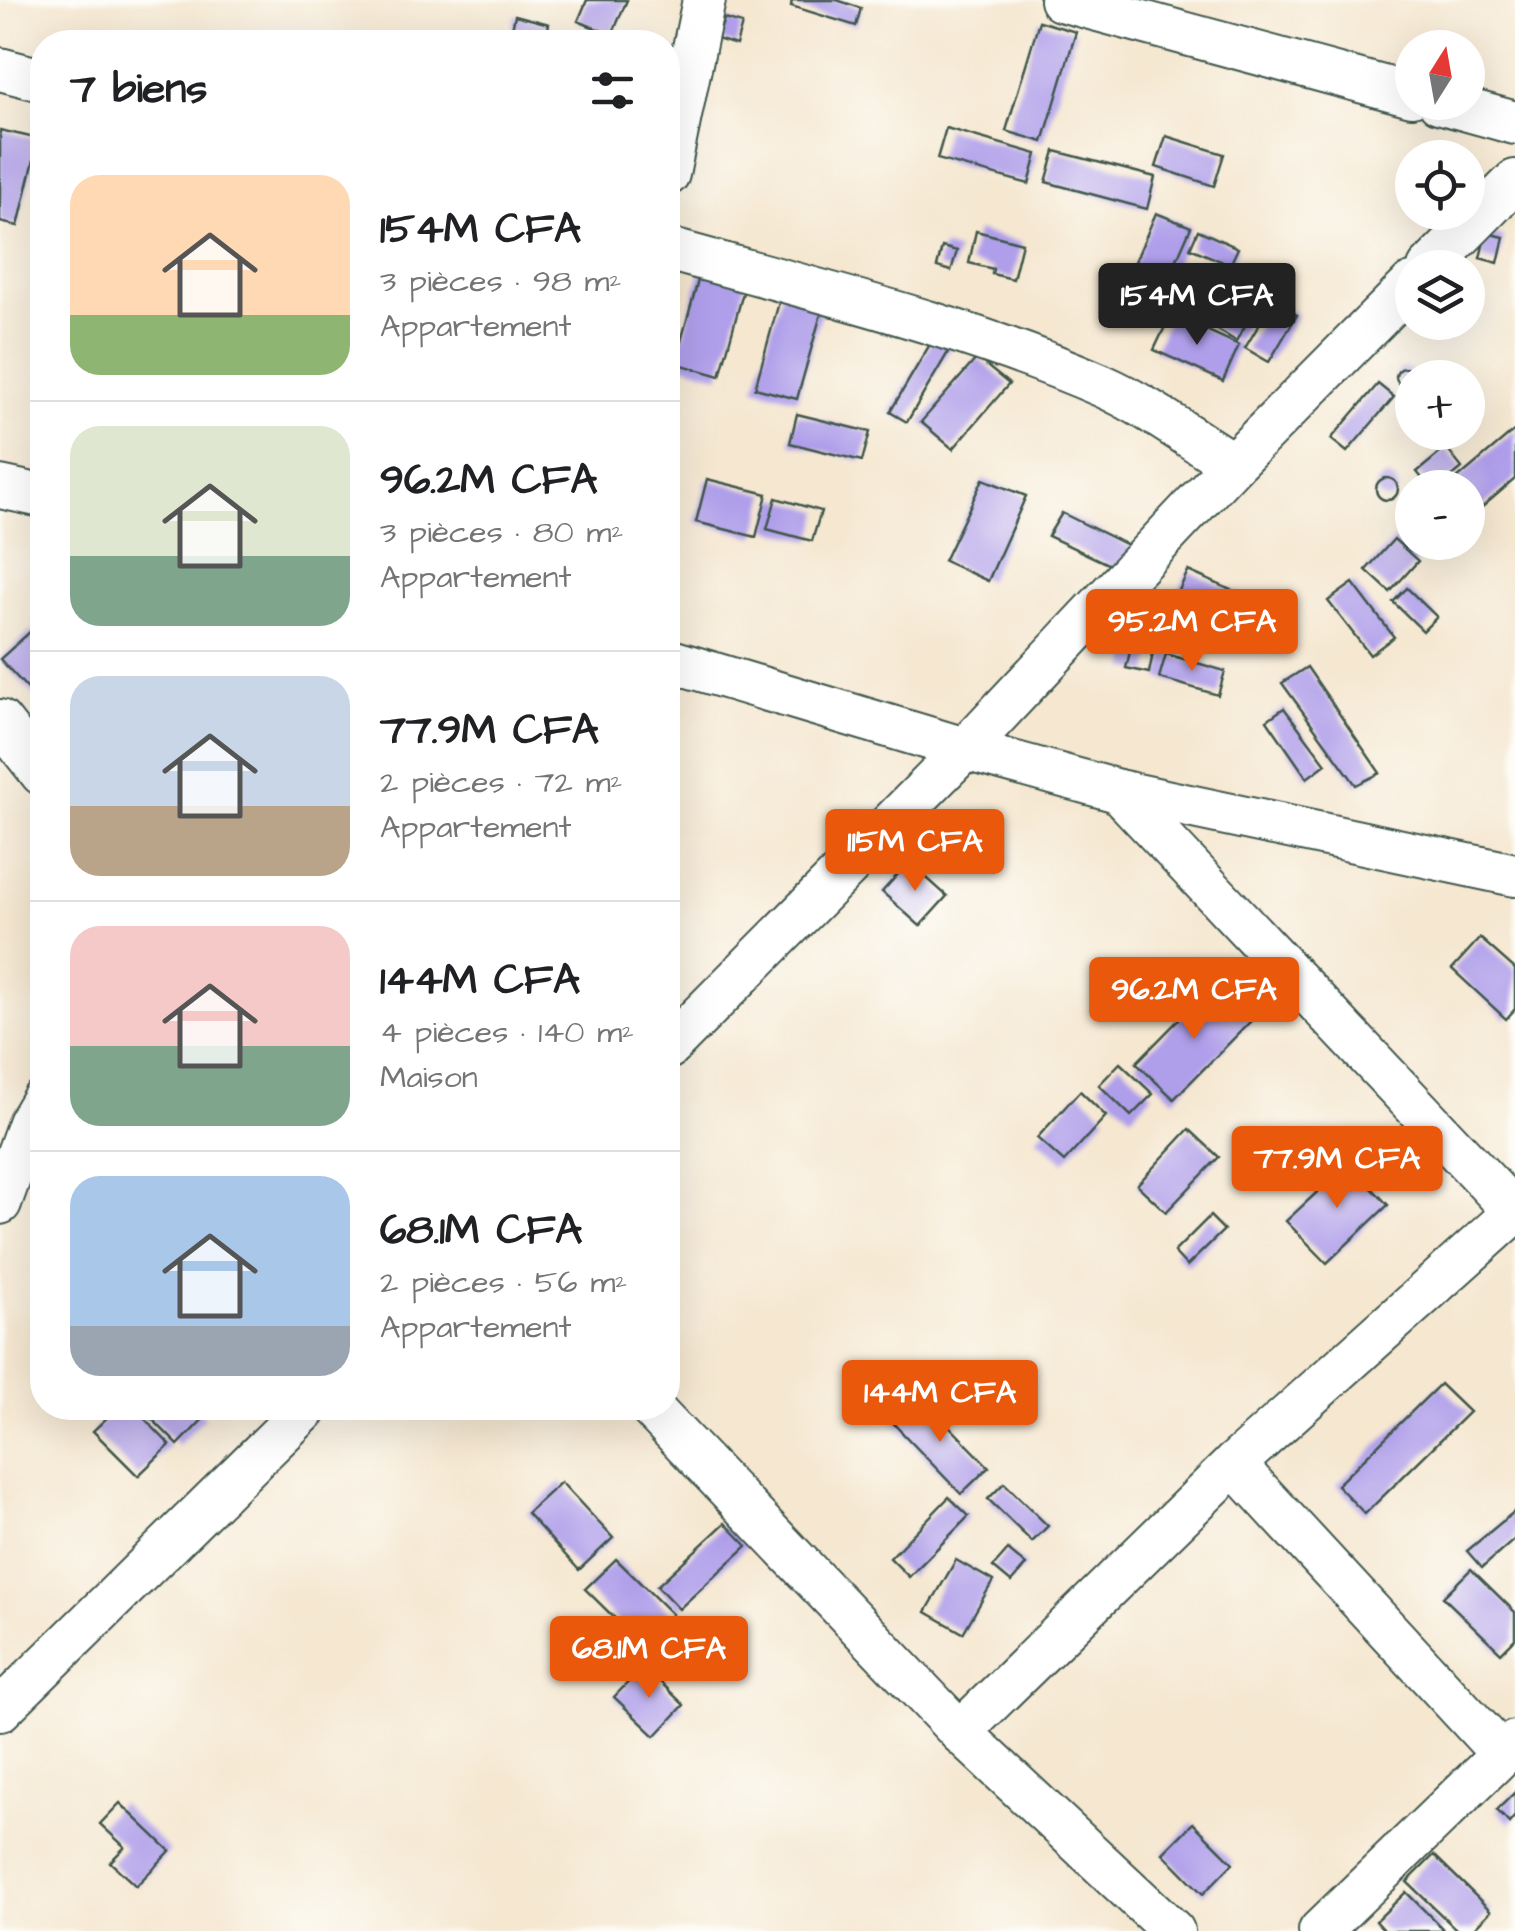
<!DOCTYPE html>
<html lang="fr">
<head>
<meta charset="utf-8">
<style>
	:root { --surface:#fff; --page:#f6f6f6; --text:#202124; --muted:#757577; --line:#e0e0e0; --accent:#ea580c }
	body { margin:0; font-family:"Architects Daughter",sans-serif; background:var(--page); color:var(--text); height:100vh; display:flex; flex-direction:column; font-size:38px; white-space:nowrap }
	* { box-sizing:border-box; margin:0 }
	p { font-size:32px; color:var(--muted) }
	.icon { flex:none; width:55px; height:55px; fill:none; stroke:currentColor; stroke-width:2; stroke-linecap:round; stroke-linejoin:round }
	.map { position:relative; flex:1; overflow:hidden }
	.details { position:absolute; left:30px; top:30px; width:650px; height:1390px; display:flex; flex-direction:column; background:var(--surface); border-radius:40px; box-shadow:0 10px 40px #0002 }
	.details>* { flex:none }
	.needle { width:65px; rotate:11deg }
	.tools { position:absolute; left:1395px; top:30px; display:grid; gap:20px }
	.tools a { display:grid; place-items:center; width:90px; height:90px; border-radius:50%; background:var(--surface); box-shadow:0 10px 40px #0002; font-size:50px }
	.price { position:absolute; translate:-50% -85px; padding:0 22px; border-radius:10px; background:var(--accent); color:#fff; font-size:32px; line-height:65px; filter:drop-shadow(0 2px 5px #0008) }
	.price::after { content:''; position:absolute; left:50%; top:60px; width:30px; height:22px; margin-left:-15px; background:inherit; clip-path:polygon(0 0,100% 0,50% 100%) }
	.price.current { background:#222; color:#fff }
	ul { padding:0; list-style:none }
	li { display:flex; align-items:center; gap:30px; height:250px; padding:0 40px }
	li+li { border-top:2px solid var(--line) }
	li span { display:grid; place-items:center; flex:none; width:280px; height:200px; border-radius:30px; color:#555 }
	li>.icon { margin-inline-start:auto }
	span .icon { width:120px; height:120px; fill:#fffc; stroke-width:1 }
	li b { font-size:42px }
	h2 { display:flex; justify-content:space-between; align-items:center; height:120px; padding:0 40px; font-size:42px }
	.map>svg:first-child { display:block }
</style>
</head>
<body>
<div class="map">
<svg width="1515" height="1931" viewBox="0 0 1515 1931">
	<rect width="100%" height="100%" fill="#fdfcf7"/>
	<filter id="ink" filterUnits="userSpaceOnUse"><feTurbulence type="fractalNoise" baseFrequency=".01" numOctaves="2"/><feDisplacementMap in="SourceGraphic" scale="20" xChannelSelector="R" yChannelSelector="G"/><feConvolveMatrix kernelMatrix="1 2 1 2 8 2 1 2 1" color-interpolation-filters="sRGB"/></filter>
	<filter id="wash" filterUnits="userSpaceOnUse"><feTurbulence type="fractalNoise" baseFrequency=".0048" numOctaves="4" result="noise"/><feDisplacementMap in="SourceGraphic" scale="40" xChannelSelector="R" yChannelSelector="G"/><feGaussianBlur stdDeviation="2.25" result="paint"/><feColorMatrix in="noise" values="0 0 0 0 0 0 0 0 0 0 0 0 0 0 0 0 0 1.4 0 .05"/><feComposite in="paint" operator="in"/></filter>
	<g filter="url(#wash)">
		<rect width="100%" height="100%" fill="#f5e7d0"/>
		<g id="blocks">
			<g fill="#af9eea">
				<path d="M587 0H627L612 35 578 21Z"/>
				<path d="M792 0H837L861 8 856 26 791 6Z"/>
				<path d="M515 15 549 24 545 42H509Z"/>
				<path d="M724 19 742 24 736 45 717 39Z"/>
				<path d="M1039 21 1076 32 1043 142 1006 131Z"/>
				<path d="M946 128 1037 154 1029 184 937 159Z"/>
				<path d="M0 130 39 139 18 226 0 222Z"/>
				<path d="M1166 136 1224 154 1214 186 1156 167Z"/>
				<path d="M1055 151 1155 177 1147 209 1046 182Z"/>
				<path d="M1156 213 1191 227 1156 307 1122 292Z"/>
				<path d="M1198 230 1238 248 1230 265 1190 248Z"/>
				<path d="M976 231 1022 243 1013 279 992 274 993 269 969 263Z"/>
				<path d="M1486 233 1504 237 1498 263 1480 258Z"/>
				<path d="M942 247 957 251 951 271 937 267Z"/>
				<path d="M702 266 747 278 720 376 675 363Z"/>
				<path d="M1230 281 1261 300 1236 341 1205 322Z"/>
				<path d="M783 288 825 300 797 399 755 388Z"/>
				<path d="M1273 301 1297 315 1269 362 1245 348Z"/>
				<path d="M1171 314 1239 345 1223 381 1154 350Z"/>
				<path d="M936 334 953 344 907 422 890 412Z"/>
				<path d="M977 358 1009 384 953 449 921 422Z"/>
				<circle cx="1405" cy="377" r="9"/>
				<path d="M1378 384 1394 397 1347 452 1331 439Z"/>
				<path d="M797 414 870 432 862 461 790 443Z"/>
				<path d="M1515 430V479L1481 508 1468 488 1457 479Z"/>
				<path d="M1446 448 1462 468 1438 488H1430L1417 472Z"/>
				<circle cx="1387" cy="489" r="11"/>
				<path d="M707 479 767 494 756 537 696 522Z"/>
				<path d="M983 479 1026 496 988 581 944 561Z"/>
				<path d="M776 498 821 511 812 541 767 529Z"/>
				<path d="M1062 513 1133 548 1116 568 1048 536Z"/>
				<path d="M1394 539 1418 561 1390 592 1366 570Z"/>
				<path d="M1188 571 1240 594 1228 621 1175 599Z"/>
				<path d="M1353 583 1394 637 1370 655 1328 601Z"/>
				<path d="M1407 588 1437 617 1423 631 1393 602Z"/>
				<circle cx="1238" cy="638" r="11"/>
				<path d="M32 630 42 641 40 702 0 659Z"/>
				<path d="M1131 648 1153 653 1149 673 1126 668Z"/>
				<path d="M1166 654 1225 671 1218 695 1159 678Z"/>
				<path d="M1307 667 1380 773 1356 785 1282 683Z"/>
				<path d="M1284 708 1326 764 1307 778 1267 720Z"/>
				<path d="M909 862 947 896 920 926 882 892Z"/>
				<path d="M1480 938 1515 969V1009L1506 1019 1452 969Z"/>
				<path d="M1213 985 1251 1021 1174 1099 1136 1063Z"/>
				<path d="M1120 1063 1153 1094 1131 1116 1099 1085Z"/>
				<path d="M1080 1091 1106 1116 1064 1162 1037 1138Z"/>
				<path d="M1189 1129 1219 1157 1166 1212 1137 1185Z"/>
				<path d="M1343 1158 1388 1205 1327 1263 1286 1221 1326 1184 1321 1179Z"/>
				<path d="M1210 1216 1224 1230 1187 1266 1174 1252Z"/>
				<path d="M1440 1384 1469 1412 1365 1514 1337 1485Z"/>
				<path d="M919 1395 989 1467 961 1494 892 1422Z"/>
				<path d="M117 1408H141L137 1411 170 1445 138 1476 93 1431Z"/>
				<path d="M156 1408H195L205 1417 178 1445 148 1415Z"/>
				<path d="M561 1482 613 1538 579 1570 527 1513Z"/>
				<path d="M1004 1483 1048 1526 1032 1542 988 1499Z"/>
				<path d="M949 1497 969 1516 909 1577 890 1558Z"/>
				<path d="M1515 1511V1539L1482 1568 1467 1551Z"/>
				<path d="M725 1523 747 1546 679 1609 657 1586Z"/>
				<path d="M1008 1550 1026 1565 1011 1582 993 1567Z"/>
				<path d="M616 1559 672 1614 642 1645 585 1589Z"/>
				<path d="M956 1560 993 1581 963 1633 926 1612Z"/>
				<path d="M1471 1569 1515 1612V1639L1501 1653 1443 1597Z"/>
				<path d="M644 1666 684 1705 655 1736 614 1697Z"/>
				<path d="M1515 1792V1816L1509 1823 1497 1810Z"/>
				<path d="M120 1803 170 1851 136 1886 110 1862 125 1847 100 1824Z"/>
				<path d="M1193 1823 1233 1863 1203 1894 1163 1853Z"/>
				<path d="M1434 1855 1491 1911 1471 1931H1458L1407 1882Z"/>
				<path d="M1406 1892 1443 1929 1440 1931H1385L1376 1921Z"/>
			</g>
		</g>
	</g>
	<g filter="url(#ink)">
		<use href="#blocks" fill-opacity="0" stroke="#3f564b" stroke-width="2.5"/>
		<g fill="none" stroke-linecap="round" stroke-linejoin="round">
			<defs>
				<g id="minor">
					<path d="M1061 0 1412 95"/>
					<path d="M0 69 42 80"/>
					<path d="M1439 102 1515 123"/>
					<path d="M668 174 704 0"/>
					<path d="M668 249C814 290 963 325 1103 386 1148 406 1191 439 1233 464"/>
					<path d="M1429 268 1515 181"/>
					<path d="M0 487 42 496"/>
					<path d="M668 660 965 749 1118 791 1515 875"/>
					<path d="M0 721 42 774"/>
					<path d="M1118 791 1515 1212"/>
					<path d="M668 1048 965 749 1233 464 1412 284"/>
					<path d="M0 1203 29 1123 42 1101"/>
					<path d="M651 1408 960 1732 1173 1931"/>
					<path d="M1234 1464 1502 1754"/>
					<path d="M0 1710 307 1408"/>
					<path d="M960 1732 1234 1464 1515 1212"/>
					<path d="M1320 1931 1515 1742"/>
				</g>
			</defs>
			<use href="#minor" stroke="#3f564b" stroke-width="46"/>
			<use href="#minor" stroke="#fff" stroke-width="42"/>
		</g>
	</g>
</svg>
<div class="tools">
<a><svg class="needle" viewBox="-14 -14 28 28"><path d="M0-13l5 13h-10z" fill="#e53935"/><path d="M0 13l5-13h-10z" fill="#757577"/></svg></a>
<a><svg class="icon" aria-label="locate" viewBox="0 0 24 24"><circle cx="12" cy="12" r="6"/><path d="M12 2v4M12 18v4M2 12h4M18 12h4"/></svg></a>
<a><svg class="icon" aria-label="layers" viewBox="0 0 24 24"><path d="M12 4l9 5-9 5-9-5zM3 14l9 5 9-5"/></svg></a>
<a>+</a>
<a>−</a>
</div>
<b class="price current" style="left:1197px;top:348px">154M CFA</b>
<b class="price" style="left:1192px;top:674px">95.2M CFA</b>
<b class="price" style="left:915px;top:894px">115M CFA</b>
<b class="price" style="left:1194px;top:1042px">96.2M CFA</b>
<b class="price" style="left:1337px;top:1211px">77.9M CFA</b>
<b class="price" style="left:940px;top:1445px">144M CFA</b>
<b class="price" style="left:649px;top:1701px">68.1M CFA</b>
<section class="details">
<h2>7 biens<svg class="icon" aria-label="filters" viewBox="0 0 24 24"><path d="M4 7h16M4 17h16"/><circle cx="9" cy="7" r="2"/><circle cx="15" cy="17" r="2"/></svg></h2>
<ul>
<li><span style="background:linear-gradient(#ffd9b3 70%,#8fb573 0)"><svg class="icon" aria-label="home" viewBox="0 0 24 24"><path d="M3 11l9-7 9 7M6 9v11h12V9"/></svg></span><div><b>154M CFA</b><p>3 pièces · 98 m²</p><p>Appartement</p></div></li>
<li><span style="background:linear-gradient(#dfe7d0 65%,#7fa58c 0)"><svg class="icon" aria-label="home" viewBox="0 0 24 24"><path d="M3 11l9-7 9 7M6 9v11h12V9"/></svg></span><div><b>96.2M CFA</b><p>3 pièces · 80 m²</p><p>Appartement</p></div></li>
<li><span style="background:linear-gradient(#c9d6e8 65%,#b9a48a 0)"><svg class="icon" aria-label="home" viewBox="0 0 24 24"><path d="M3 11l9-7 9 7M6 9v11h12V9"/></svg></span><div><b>77.9M CFA</b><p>2 pièces · 72 m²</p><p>Appartement</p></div></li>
<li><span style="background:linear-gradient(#f6c9c9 60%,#7fa58c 0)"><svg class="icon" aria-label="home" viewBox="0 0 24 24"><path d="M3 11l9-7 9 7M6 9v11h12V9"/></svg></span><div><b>144M CFA</b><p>4 pièces · 140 m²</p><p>Maison</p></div></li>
<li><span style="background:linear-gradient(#a9c7e8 75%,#9aa5b1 0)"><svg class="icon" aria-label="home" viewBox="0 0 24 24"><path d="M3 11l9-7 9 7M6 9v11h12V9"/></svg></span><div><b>68.1M CFA</b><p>2 pièces · 56 m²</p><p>Appartement</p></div></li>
</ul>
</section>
</div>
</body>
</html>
